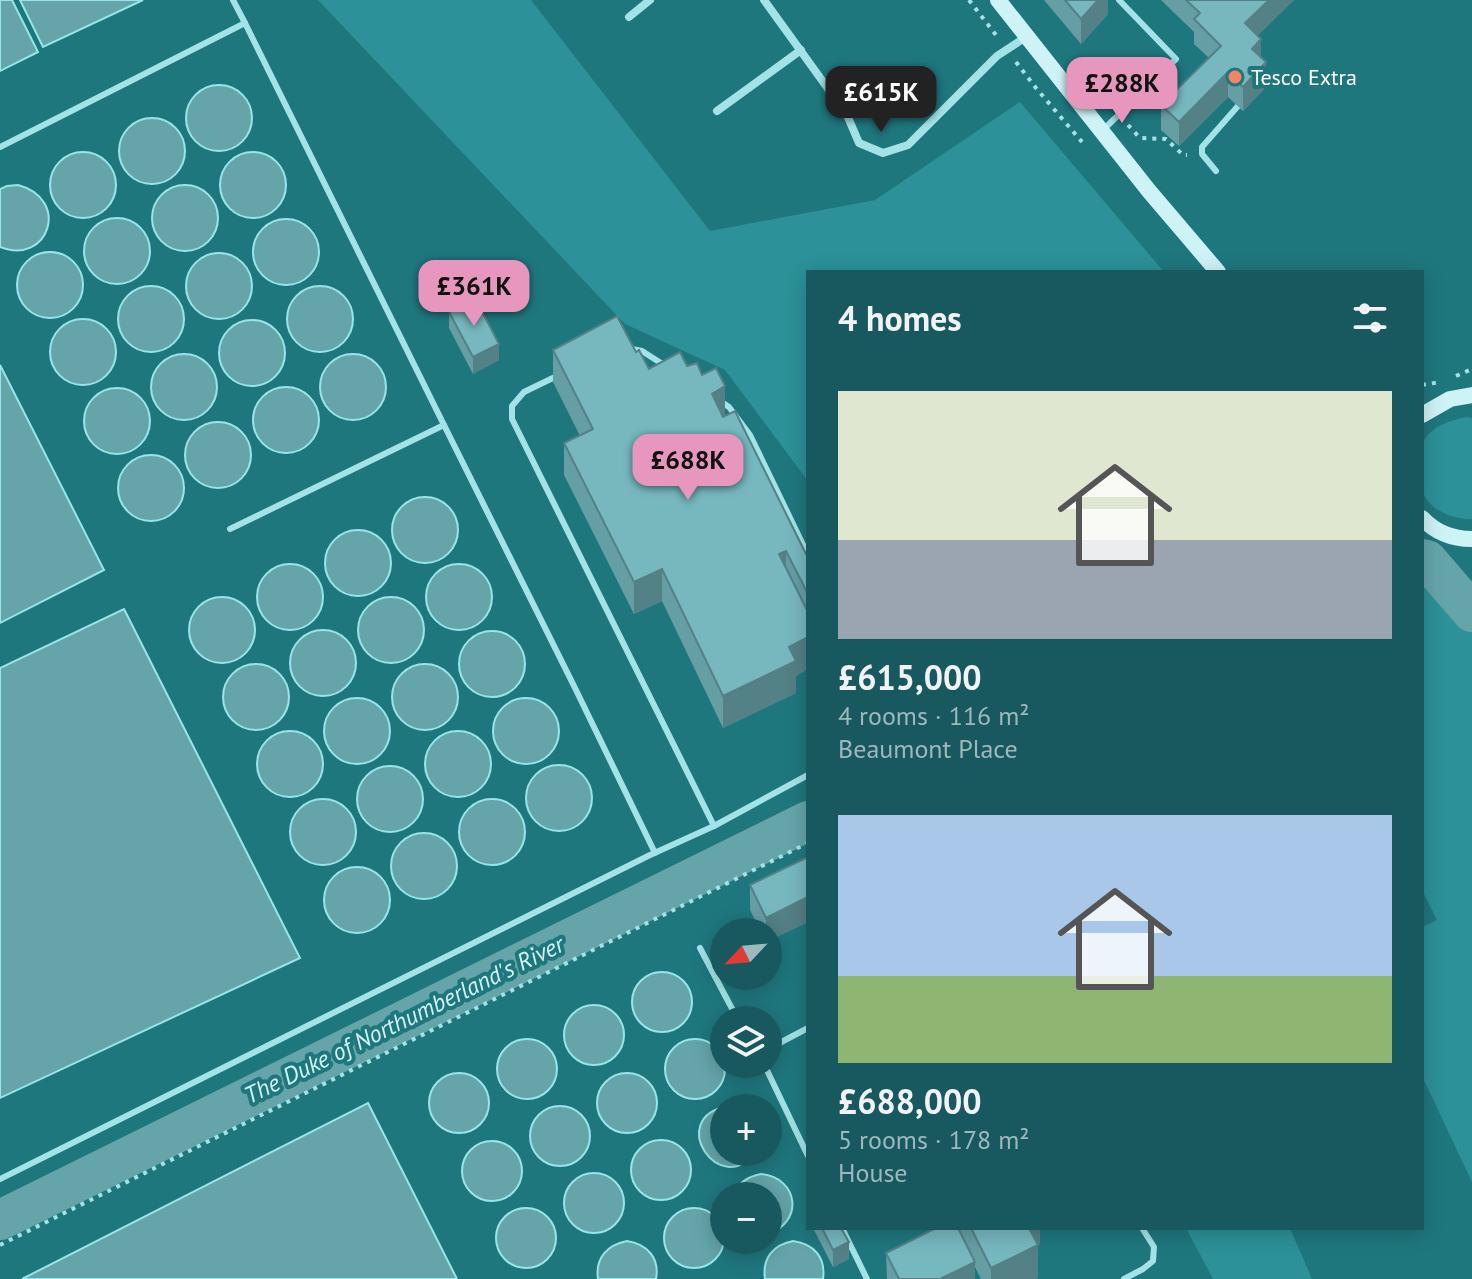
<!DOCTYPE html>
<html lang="en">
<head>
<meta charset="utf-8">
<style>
	:root { --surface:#17595e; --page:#205f64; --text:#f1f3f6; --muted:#9eb8bc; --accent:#e797bd }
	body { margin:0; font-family:"PT Sans",sans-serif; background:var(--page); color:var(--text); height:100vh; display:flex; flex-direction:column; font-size:30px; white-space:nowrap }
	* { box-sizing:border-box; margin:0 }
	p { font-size:26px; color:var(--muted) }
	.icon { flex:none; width:44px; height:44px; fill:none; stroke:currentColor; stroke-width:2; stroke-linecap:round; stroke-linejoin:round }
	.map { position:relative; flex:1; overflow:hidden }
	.sheet { position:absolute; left:806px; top:270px; width:618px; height:960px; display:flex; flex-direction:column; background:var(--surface); border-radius:0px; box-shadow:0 4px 20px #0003 }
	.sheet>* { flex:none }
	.needle { width:52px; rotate:244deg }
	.fabs { position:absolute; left:710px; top:918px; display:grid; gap:16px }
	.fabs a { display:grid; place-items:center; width:72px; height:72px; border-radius:50%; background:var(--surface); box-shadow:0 4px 20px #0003; font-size:40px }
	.price { position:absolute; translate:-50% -68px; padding:0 18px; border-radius:16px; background:var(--accent); color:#111; font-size:26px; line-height:52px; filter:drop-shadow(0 2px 4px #0008) }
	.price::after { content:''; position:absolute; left:50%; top:48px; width:24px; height:18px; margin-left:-12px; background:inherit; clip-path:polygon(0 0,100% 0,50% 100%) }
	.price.selected { background:#222; color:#fff }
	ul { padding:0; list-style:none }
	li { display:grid; align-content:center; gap:16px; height:424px; padding:0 32px }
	li span { display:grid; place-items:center; height:248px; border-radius:0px; color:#555 }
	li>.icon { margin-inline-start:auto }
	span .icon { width:144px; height:144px; fill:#fffc; stroke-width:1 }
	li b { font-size:34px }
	h2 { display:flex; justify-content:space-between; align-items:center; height:96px; padding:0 32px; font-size:34px }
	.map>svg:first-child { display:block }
</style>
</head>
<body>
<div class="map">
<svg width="1472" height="1279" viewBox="0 0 1472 1279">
	<rect width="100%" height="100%" fill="#1f777e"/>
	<g fill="#2c9198">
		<path d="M318 0H531L710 231 875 200 1020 102 1164 272H808V481L725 370 625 324Z"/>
		<path d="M1467 417 1472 418V519C1454 520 1427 510 1422 489 1421 484 1422 476 1422 471 1422 463 1420 453 1422 446 1427 427 1451 420 1467 417Z"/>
		<path d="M1422 562 1465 589 1472 597V1182L1422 1076V927L1437 920 1422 890Z"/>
		<path d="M1186 1228H1290L1312 1279H1213Z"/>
	</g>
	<g fill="#65a5a9" stroke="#97e5e9" stroke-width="2">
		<path d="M0 0H12L38 52 0 71Z"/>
		<path d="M20 0H143L43 47Z"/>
		<circle cx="219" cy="118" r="33"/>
		<circle cx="152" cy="151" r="33"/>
		<circle cx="253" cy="185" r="33"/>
		<circle cx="83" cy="185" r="33"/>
		<circle cx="185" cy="218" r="33"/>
		<path d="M18 185C71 199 49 266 0 247V189L7 186Z"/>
		<circle cx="117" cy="251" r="33"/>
		<circle cx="286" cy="252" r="33"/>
		<circle cx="50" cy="285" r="33"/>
		<circle cx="219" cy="286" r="33"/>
		<circle cx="151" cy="319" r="33"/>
		<circle cx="320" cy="319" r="33"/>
		<circle cx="83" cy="352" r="33"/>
		<circle cx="252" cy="353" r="33"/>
		<circle cx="353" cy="387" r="33"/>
		<circle cx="184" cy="387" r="33"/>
		<path d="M0 365 104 570 0 623Z"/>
		<circle cx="286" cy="420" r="33"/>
		<circle cx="117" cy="421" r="33"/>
		<circle cx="218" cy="455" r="33"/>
		<circle cx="151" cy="488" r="33"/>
		<circle cx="425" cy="530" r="33"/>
		<circle cx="358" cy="563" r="33"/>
		<circle cx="290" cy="597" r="33"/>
		<circle cx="459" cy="597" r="33"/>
		<circle cx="391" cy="630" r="33"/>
		<circle cx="222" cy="630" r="33"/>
		<path d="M124 609 300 958 0 1098V668Z"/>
		<circle cx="323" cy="663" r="33"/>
		<circle cx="492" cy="664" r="33"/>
		<circle cx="256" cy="697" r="33"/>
		<circle cx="425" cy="697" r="33"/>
		<circle cx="526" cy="731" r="33"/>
		<circle cx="357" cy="731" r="33"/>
		<circle cx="458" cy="764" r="33"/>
		<circle cx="290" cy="764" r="33"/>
		<circle cx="559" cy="798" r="33"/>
		<circle cx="390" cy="799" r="33"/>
		<circle cx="492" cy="832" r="33"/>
		<circle cx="323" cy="832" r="33"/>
		<circle cx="424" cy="866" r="33"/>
		<circle cx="357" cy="900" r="33"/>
		<circle cx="662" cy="1002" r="30"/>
		<circle cx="594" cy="1035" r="30"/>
		<circle cx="527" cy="1069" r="30"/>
		<circle cx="695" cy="1069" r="30"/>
		<circle cx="459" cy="1103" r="30"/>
		<circle cx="627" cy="1103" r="30"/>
		<path d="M368 1103 457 1279H22Z"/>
		<circle cx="560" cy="1136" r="30"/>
		<path d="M728 1106 740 1108H724V1152H755C721 1200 664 1118 728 1106Z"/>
		<circle cx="661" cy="1170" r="30"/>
		<circle cx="492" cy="1171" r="30"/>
		<circle cx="594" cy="1203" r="30"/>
		<path d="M761 1174C799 1178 804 1222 768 1234V1196H733C739 1182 747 1177 761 1174Z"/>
		<circle cx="694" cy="1238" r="30"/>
		<circle cx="526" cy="1238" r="30"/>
		<path d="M627 1241C647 1244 660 1258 656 1279H598C595 1258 607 1245 627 1241Z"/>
		<path d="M793 1241C814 1244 826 1257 823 1279H765C762 1258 773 1245 793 1241Z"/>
	</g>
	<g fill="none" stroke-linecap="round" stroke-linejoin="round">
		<g stroke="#65a5a9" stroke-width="40">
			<path d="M1422 559 1427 560 1472 612"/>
			<path d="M0 1220 808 821"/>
		</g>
		<g stroke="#a3e3e7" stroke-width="4" stroke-dasharray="4 6" stroke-linecap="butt">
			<path d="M969 0 999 39"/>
			<path d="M1016 62 1036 88 1082 142"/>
			<path d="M1128 125 1140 138 1166 139 1183 155H1187"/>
			<path d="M1456 376 1472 369"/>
			<path d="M1422 385 1440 382"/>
			<path d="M0 1245 808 843"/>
		</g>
		<g stroke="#a3e3e7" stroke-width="6">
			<path d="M233 0 245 23"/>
			<path d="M1261 82 1268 77 1287 76"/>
			<path d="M1103 130 1176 59 1119 0"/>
			<path d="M0 147 245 23 444 425 230 529"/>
			<path d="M1216 171 1202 154V147L1238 106"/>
			<path d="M627 348 642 351 667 367"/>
			<path d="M559 375 524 392 512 406V419L714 826"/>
			<path d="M720 401 729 407 750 435 808 555"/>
			<path d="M444 425 576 690 655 853"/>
			<path d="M700 948 738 1020"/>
			<path d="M768 1049 808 1028"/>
			<path d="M764 1064 808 1156"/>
			<path d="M0 1179 650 855 714 826 808 775"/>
			<path d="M842 1228 867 1279"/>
			<path d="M1124 1279 1143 1269 1153 1261 1154 1247 1142 1228"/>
		</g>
		<g stroke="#a3e3e7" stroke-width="8">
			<path d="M764 0 847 115 859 143 883 153 908 145 997 56 1026 37"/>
			<path d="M629 17 650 0"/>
			<path d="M717 111 801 50"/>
		</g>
		<g stroke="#cef3f6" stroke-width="16">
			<path d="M998 0 1149 191 1218 272"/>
			<path d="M1422 415 1450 399 1472 395"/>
			<path d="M1422 518C1435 532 1453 539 1472 539"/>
		</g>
	</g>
	<g fill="#659ea3">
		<path d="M1044 0H1108V14L1081 44Z"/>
		<path d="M1161 0H1294L1257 36 1266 87 1243 111 1228 97 1179 146 1161 130V105L1209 58 1194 44V32Z"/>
		<path d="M449 312 499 360 473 374 449 328Z"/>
		<path d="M553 350 636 352 649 369 687 366 702 375 808 558V674L806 670 796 676V693L723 728 662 601 634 614 564 475V443L580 436 553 382Z"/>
		<path d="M808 857V922L768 941V932H761L750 910V885Z"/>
		<path d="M813 1228H841L849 1259 833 1267Z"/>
		<path d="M936 1228H1040V1244L1038 1245V1278L1035 1279H981L975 1267V1279H887L886 1253Z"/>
	</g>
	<g fill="#538185">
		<path d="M1098 0H1108V14L1081 44V19Z"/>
		<path d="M1269 0H1294L1245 48V23Z"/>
		<path d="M1261 39V64L1252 49Z"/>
		<path d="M1266 62V87L1243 111V87Z"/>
		<path d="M1228 72V97L1179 146V122Z"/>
		<path d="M499 344V360L473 374V357Z"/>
		<path d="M725 386V418L712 426V394Z"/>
		<path d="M786 551V583L779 554Z"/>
		<path d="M662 569V601L634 614V582Z"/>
		<path d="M806 638V670L796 676V693L723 728V696L789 647Z"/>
		<path d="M808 897V922L768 941V932H766V918Z"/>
		<path d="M1025 1228H1040V1244L1025 1251Z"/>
		<path d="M849 1242V1259L833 1267V1250Z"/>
		<path d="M1038 1245V1278L1035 1279H991V1268Z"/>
		<path d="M975 1262V1279H940Z"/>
	</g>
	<g fill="#76b8be" stroke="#538185" stroke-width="2">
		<path d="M1065 0H1098L1081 19Z"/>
		<path d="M1186 0H1269L1245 23 1261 39 1252 49 1266 62 1243 87 1228 72 1179 122 1161 105 1221 46 1194 19 1200 13Z"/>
		<path d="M475 298 499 344 473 357 449 312Z"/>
		<path d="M617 316 636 352 639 350 649 369 680 352 687 366 697 363 702 375 716 368 725 386 712 394 723 417 735 411 808 558 807 592 786 551 779 554 808 612V641L806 638 789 647 796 661 723 696 662 569 634 582 564 443 593 429 553 350Z"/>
		<path d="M808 857V897L766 918 750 885Z"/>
		<path d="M822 1228H841L849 1242 833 1250Z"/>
		<path d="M936 1228H958L975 1262 940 1279H899L886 1253Z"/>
		<path d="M971 1228H1029L1038 1245 991 1268Z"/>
	</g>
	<circle fill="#f58463" stroke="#1f777e" stroke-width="3" cx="1235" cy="77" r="8"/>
	<g text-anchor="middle" stroke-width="8" stroke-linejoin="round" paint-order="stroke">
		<g font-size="22" fill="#fff" stroke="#1f777e" text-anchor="start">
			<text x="1251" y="85">Tesco Extra</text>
		</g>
		<g font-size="24" font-style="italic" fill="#d2f4f6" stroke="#1f777e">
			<text transform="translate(404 1020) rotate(-26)" y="8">The Duke of Northumberland's River</text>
		</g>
	</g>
</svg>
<div class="fabs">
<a><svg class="needle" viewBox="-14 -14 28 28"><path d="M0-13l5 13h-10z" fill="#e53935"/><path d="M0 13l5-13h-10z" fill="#9eb8bc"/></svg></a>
<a><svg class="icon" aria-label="layers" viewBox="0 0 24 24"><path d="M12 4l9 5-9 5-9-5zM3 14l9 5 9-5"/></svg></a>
<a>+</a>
<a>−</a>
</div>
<b class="price" style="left:1122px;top:125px">£288K</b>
<b class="price selected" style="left:881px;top:134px">£615K</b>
<b class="price" style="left:474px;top:328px">£361K</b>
<b class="price" style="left:688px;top:502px">£688K</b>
<section class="sheet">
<h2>4 homes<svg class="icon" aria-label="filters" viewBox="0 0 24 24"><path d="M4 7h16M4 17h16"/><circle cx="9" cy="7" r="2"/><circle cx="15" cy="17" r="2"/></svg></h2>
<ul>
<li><span style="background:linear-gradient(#dfe7d0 60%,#9aa5b1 0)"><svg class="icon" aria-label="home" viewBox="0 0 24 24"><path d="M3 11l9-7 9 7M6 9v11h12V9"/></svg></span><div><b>£615,000</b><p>4 rooms · 116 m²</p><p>Beaumont Place</p></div></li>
<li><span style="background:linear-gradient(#a9c7e8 65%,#8fb573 0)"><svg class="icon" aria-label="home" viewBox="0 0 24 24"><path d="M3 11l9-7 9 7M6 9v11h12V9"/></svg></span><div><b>£688,000</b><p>5 rooms · 178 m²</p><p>House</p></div></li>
</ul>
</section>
</div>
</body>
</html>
